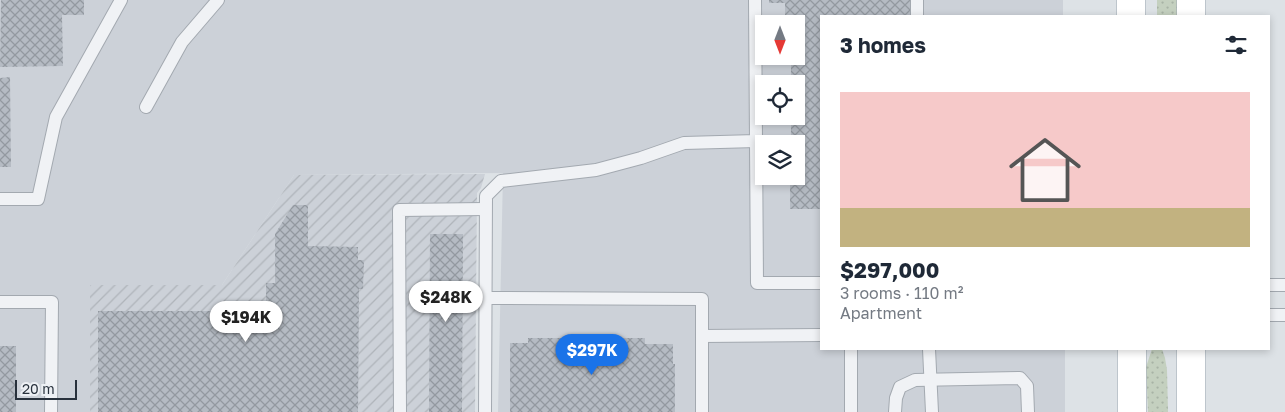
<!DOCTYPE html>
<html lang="en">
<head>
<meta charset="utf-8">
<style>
	:root { --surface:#fff; --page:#f2f2f3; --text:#1f2937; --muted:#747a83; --accent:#1a73e8 }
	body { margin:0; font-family:"Golos Text",sans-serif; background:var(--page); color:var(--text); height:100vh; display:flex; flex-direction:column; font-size:19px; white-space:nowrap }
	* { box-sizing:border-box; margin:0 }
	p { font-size:16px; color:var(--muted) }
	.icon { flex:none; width:28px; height:28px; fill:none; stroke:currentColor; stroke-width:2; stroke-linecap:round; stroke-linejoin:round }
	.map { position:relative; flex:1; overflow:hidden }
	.details { position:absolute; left:820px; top:15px; width:450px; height:335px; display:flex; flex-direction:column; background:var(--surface); border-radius:0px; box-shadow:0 2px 8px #0003 }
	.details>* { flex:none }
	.needle { width:32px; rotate:180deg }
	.controls { position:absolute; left:755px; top:15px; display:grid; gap:10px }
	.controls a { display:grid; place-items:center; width:50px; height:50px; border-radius:0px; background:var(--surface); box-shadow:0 2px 8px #0003; font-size:25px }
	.scale { position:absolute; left:15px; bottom:12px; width:62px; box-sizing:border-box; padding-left:5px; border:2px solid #28313c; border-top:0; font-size:14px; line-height:18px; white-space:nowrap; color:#28313c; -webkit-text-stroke:4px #edf0f4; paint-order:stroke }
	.price { position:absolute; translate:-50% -42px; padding:0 11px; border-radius:18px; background:#fff; color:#222; font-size:16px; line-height:32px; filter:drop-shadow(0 1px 2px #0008) }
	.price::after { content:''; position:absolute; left:50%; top:30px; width:15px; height:11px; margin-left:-8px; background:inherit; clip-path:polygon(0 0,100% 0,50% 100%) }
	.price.current { background:var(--accent); color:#fff }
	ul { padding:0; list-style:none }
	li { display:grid; align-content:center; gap:10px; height:265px; padding:0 20px }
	li span { display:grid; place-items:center; height:155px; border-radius:0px; color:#555 }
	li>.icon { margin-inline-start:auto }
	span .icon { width:90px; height:90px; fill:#fffc; stroke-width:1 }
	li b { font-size:21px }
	h2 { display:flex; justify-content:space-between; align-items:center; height:60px; padding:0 20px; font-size:21px }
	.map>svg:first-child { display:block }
</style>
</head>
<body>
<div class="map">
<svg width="1285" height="412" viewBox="0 0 1285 412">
	<defs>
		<pattern id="industrial-furrows" width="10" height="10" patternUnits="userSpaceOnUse" patternTransform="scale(1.25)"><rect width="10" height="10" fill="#ccd1d8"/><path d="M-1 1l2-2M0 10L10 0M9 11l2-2" fill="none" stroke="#afb4ba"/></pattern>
		<pattern id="grass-dots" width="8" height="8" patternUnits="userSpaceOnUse" patternTransform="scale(1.25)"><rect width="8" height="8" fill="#c4d0bf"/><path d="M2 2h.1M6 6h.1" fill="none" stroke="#a8b3a5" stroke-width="1.8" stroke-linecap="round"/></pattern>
		<pattern id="building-cross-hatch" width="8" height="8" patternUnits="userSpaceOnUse" patternTransform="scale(1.25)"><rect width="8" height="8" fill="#b5bbc3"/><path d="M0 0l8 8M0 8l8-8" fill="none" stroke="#9399a0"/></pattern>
	</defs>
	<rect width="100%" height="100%" fill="#dde2e6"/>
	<path fill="#ccd1d8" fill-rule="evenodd" d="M0 0H1063V16H821V349H1065V412H498L503 173 294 175 222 285 90 286V412H0ZM764 24H796V56H764ZM764 84H796V116H764ZM764 144H796V176H764Z"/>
	<path fill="url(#industrial-furrows)" d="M485 174 481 188 477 193 475 412H90V285H222L294 175Z"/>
	<g fill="url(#grass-dots)">
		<rect x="1157" y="0" width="23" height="16"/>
		<path d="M1152 349H1162L1165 358 1167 370 1168 412H1148L1146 367Z"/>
	</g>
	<g fill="url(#building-cross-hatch)">
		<path d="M1 0H84V15H62L63 66 0 67Z"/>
		<path d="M769 0H911V16H821V209H790V176H796V144H791V116H796V84H791V56H796V24L785 22V3H769Z"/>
		<path d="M10 77 11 167H0V78Z"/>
		<path d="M293 205H308V246L358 247V260H364L363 289H359L358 412H98V311H266V283H275V234Z"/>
		<path d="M430 234H463L462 412H429Z"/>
		<path d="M528 338H645V344H673V364H675V412H510V343H528Z"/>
		<rect x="0" y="346" width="16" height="66"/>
	</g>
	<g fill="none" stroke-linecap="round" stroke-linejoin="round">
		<defs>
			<g id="service">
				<path d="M917 16V0"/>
				<path d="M146 107 182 42 218 0"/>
				<path d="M756 141 757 283H821"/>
				<path d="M0 199H38L56 117 121 0"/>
				<path d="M1269 285H1285"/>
				<path d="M485 298 702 299V412"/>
				<path d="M0 302H52L51 412"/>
				<path d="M1269 315H1285"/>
				<path d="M702 336 821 335"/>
				<path d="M929 349 932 412"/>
				<path d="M400 412 399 210 485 209"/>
				<path d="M485 412 486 196 501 181 596 170 641 158 684 143 756 141 755 0"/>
				<path d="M851 412V349"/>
				<path d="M895 412 896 398 900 387 915 380 1020 378 1027 386 1028 412"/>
			</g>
			<g id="primary">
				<path d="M1131 0V16"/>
				<path d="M1191 16V0"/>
				<path d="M1191 349V412"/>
				<path d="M1132 412V349"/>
			</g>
		</defs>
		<use href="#service" stroke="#a3a9b0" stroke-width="14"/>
		<use href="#primary" stroke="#9ea7b1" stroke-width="29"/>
		<use href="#service" stroke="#f0f2f5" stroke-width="12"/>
		<use href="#primary" stroke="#fff" stroke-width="28"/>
	</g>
</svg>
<div class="controls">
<a><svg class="needle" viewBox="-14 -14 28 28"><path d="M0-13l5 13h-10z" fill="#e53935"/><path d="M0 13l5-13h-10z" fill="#747a83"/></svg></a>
<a><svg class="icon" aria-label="locate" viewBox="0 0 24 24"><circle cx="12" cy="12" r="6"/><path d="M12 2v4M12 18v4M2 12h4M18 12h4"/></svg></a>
<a><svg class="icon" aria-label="layers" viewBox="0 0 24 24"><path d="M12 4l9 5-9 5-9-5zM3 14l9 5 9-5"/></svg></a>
</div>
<div class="scale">20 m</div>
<b class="price" style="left:446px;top:323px">$248K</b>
<b class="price" style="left:246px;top:343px">$194K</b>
<b class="price current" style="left:592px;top:376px">$297K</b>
<section class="details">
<h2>3 homes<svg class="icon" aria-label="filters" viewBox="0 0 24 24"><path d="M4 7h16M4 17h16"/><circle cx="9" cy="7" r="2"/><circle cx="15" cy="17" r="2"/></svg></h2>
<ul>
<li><span style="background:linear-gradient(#f6c9c9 75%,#c2b280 0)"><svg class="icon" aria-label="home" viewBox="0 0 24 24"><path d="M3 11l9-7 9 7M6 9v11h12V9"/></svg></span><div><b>$297,000</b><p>3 rooms · 110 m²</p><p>Apartment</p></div></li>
</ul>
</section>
</div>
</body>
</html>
